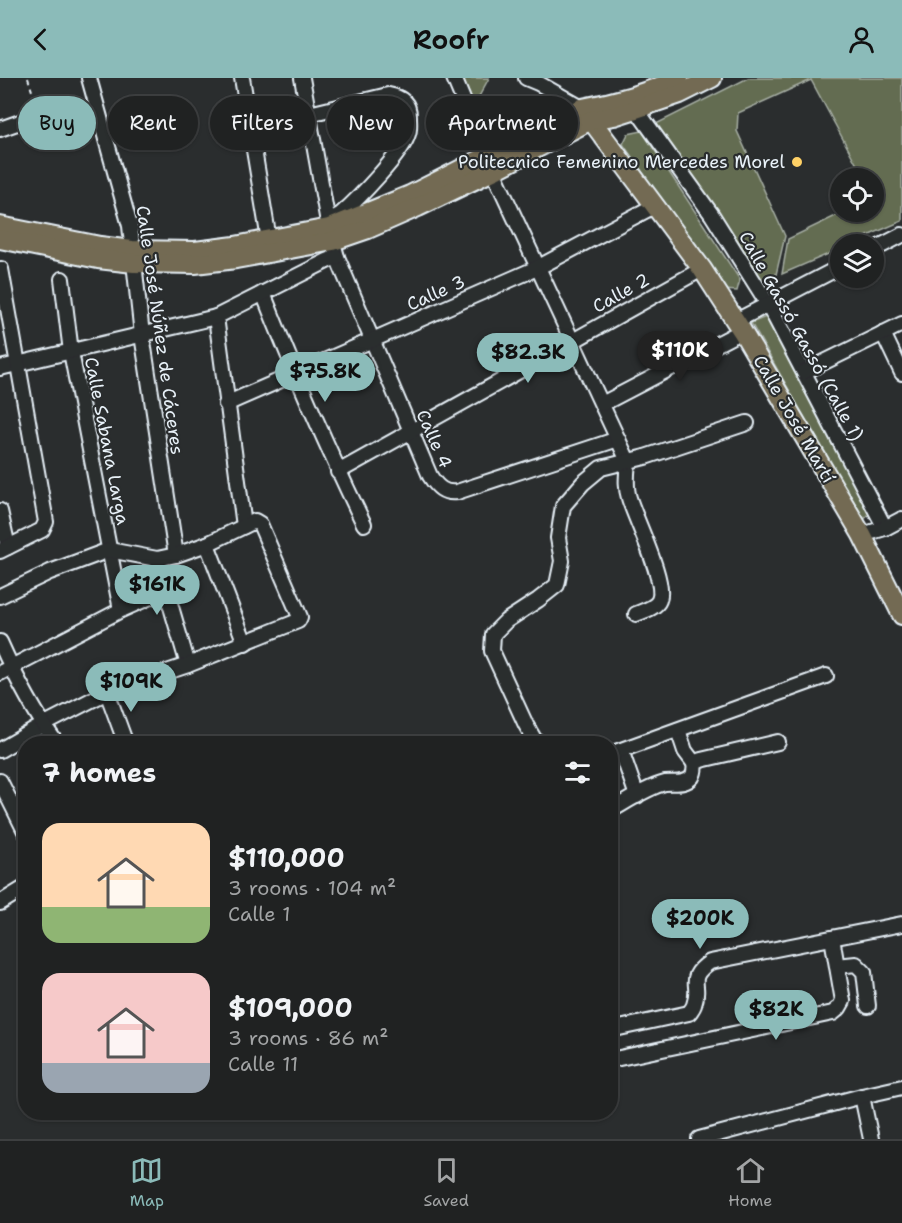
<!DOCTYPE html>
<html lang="en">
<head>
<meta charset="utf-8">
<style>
	:root { --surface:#202222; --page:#282a2a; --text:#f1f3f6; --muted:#a2a4a5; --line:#3d3f40; --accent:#8bbbb9 }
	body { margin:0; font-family:"Shantell Sans",sans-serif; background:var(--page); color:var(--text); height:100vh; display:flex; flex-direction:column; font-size:22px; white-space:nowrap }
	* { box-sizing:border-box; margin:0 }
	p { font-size:20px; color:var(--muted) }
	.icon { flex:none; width:33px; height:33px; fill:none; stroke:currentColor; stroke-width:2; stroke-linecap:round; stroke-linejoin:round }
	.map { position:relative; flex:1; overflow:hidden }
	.side { position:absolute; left:18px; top:658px; width:600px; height:384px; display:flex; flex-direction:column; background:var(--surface); border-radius:24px; box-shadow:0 2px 4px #0004,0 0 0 2px var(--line) }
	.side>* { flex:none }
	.banner { position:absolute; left:18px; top:18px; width:600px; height:54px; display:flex; gap:12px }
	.tools { position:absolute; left:830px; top:90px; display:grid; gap:12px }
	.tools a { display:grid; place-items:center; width:54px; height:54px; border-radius:50%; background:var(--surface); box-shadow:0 2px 4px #0004,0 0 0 2px var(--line); font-size:30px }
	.price { position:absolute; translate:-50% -51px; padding:0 14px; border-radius:21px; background:var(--accent); color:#111; font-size:20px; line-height:39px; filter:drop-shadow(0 2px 3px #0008) }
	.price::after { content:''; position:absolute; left:50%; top:36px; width:18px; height:14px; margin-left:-9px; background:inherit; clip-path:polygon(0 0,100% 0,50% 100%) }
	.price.on { background:#222; color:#fff }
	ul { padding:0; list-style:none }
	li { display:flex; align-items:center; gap:18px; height:150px; padding:0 24px }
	li span { display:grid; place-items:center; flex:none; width:168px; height:120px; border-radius:18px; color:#555 }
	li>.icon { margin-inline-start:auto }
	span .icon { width:72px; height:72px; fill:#fffc; stroke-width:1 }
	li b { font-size:26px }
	h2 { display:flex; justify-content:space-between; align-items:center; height:72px; padding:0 24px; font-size:26px }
	.tag { padding:0 21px; border-radius:27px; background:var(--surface); box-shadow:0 2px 4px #0004,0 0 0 2px var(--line); font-size:21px; line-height:54px }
	.tag.on { background:var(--accent); color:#111 }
	header { display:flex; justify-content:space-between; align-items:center; height:78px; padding:0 24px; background:var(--accent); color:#111; font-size:27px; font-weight:600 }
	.menu { display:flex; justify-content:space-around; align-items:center; height:84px; border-top:2px solid var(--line); background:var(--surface); font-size:16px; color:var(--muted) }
	.menu a { display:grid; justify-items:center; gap:3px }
	.menu .on { color:var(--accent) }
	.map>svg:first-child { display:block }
</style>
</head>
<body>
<header><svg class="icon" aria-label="back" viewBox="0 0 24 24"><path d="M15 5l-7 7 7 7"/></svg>Roofr<svg class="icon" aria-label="person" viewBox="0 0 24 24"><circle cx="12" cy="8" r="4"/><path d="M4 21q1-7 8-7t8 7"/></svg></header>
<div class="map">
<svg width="902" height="1061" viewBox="0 0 902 1061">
	<rect width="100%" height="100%" fill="#2a2d2e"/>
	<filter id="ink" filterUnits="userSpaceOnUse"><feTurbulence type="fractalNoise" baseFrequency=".0167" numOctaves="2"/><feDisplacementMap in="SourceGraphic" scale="12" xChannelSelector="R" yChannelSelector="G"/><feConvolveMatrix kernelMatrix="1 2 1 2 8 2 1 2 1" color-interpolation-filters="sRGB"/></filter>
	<g filter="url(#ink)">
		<g fill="#646c51" stroke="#a6aea4" stroke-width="1.5">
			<path d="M458 0H489L470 35Z"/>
			<path d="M748 0H902V143L849 166H840V171L782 196 788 161 844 134H873V100H864L811 2 738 35 737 53 785 158 771 218 652 48Z"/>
			<path d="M642 53 740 202 737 213 724 212 623 66 628 56Z"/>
			<path d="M766 239 871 435 863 442 751 245Z"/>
		</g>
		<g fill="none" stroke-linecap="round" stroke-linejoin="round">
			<defs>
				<g id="minor">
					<path d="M89 0 130 148 142 257 176 477"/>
					<path d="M242 0 269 162"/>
					<path d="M302 0 329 150 337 179 430 398C437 409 444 416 457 414L618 361"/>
					<path d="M454 0 487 79"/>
					<path d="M526 0 538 5 582 30"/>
					<path d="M636 31 712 137 768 226 885 450"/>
					<path d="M251 50 388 17C400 19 409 24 409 38 409 44 410 51 408 56 403 75 357 122 341 136 337 139 333 140 329 142"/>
					<path d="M0 51 40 37"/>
					<path d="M493 93 628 383C627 396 625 408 629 420 635 441 667 504 659 522 656 530 643 533 636 536"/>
					<path d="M873 172 902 157"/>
					<path d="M62 201 71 274 121 532"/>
					<path d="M263 215C294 293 327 370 364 446"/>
					<path d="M216 239 244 448"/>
					<path d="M736 243 840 189"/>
					<path d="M883 255 902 295"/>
					<path d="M0 290 216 239 327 183 337 179"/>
					<path d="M804 294 902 246"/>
					<path d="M226 326 537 190 656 127"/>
					<path d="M602 326 742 253"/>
					<path d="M338 394 702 191"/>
					<path d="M0 433 8 469"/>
					<path d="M862 457 885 450 902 441"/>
					<path d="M207 466 245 565"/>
					<path d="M0 473 42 452 46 444 1 191"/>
					<path d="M157 481 188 587"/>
					<path d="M0 518 50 494 109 472 157 481 176 477 207 466 255 443 260 446 300 539 298 543 188 587 107 614 43 647 0 672"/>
					<path d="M0 564C16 600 34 634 57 666"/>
					<path d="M0 595 121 532 166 512"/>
					<path d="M107 614 126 666"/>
					<path d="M678 652 685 673 694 685"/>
					<path d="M537 666 526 647 492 573 493 556 506 543 538 522 557 507 562 483 558 460 563 428 583 405 601 390 645 379 747 345"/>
					<path d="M621 672 637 718"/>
					<path d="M610 676 826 598"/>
					<path d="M0 703 26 755"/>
					<path d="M610 733C626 724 648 709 665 705 674 704 685 707 692 699 695 694 695 690 694 685L701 682 778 664"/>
					<path d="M0 825 26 809"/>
					<path d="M837 888 856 886 864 894 868 928"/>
					<path d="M610 952 689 935C691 932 693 930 694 927 702 906 685 901 710 884L902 846"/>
					<path d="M610 982 833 935 839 930 843 923 832 860"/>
					<path d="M862 1018 871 1061"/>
					<path d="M699 1061 862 1018 902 1009"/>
				</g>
				<g id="major">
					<path d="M585 34 702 191 742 253 862 457 902 537"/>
					<path d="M0 148 100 168 132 172 195 173 235 168 329 150 410 117 582 30C616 24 648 15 679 0"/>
					<path d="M0 161 98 181 134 185 195 186 236 181 333 163 368 151 418 129 493 93 591 42 614 38 636 31 680 16 712 0"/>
				</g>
			</defs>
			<use href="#minor" stroke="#e8f1f8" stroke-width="18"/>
			<use href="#major" stroke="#e8f1f8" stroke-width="22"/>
			<path stroke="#e8f1f8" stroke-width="2" stroke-dasharray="4.5 4.5" stroke-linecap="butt" d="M28 0 36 26"/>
			<use href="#minor" stroke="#2a2d2e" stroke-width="14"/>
			<use href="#major" stroke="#736b52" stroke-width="18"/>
		</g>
	</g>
	<circle fill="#ffd166" stroke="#2a2d2e" stroke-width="2" cx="797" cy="84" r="6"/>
	<g text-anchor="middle" stroke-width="4.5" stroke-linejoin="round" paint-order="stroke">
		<g font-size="18" fill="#e8f1f8" stroke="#2a2d2e" text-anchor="end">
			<text x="785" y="90">Politecnico Femenino Mercedes Morel</text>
		</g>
		<g font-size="18" fill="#e8f1f8" stroke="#2a2d2e">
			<text transform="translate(436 215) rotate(-24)" y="6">Calle 3</text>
			<text transform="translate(621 215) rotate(-29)" y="6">Calle 2</text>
			<text transform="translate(160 252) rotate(82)" y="6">Calle José Núñez de Cáceres</text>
			<text transform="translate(801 258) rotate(61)" y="6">Calle Gassó Gassó (Calle 1)</text>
			<text transform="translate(794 341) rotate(60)" y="6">Calle José Martí</text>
			<text transform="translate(434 361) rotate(66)" y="6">Calle 4</text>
			<text transform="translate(107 363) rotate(79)" y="6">Calle Sabana Larga</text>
		</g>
	</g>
</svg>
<div class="tools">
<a><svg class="icon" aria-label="locate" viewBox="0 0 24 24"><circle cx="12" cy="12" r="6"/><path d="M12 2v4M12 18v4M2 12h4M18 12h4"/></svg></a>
<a><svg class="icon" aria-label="layers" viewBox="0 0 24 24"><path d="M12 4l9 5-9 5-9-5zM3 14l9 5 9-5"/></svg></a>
</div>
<b class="price on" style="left:680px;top:304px">$110K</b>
<b class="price" style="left:528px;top:306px">$82.3K</b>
<b class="price" style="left:325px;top:325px">$75.8K</b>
<b class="price" style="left:157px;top:538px">$161K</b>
<b class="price" style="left:131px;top:635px">$109K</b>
<b class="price" style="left:700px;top:872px">$200K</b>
<b class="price" style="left:776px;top:963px">$82K</b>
<div class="banner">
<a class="tag on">Buy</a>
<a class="tag">Rent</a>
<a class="tag">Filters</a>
<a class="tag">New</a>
<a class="tag">Apartment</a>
</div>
<section class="side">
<h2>7 homes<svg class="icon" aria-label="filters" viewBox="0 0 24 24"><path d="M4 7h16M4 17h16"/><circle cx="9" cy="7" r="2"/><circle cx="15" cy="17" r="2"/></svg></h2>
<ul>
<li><span style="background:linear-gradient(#ffd9b3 70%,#8fb573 0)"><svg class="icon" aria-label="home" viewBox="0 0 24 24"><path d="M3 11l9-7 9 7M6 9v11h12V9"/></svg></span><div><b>$110,000</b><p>3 rooms · 104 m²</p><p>Calle 1</p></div></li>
<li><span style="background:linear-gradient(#f6c9c9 75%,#9aa5b1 0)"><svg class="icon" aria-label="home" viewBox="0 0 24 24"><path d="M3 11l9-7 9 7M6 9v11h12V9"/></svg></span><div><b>$109,000</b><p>3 rooms · 86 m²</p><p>Calle 11</p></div></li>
</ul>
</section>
</div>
<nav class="menu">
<a class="on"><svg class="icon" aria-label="map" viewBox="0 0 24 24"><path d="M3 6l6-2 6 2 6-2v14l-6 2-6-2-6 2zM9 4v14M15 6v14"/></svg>Map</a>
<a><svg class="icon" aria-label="saved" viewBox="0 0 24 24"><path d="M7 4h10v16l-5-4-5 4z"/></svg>Saved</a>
<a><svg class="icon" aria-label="home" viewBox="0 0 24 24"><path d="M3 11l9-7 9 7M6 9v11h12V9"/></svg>Home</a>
</nav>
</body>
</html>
